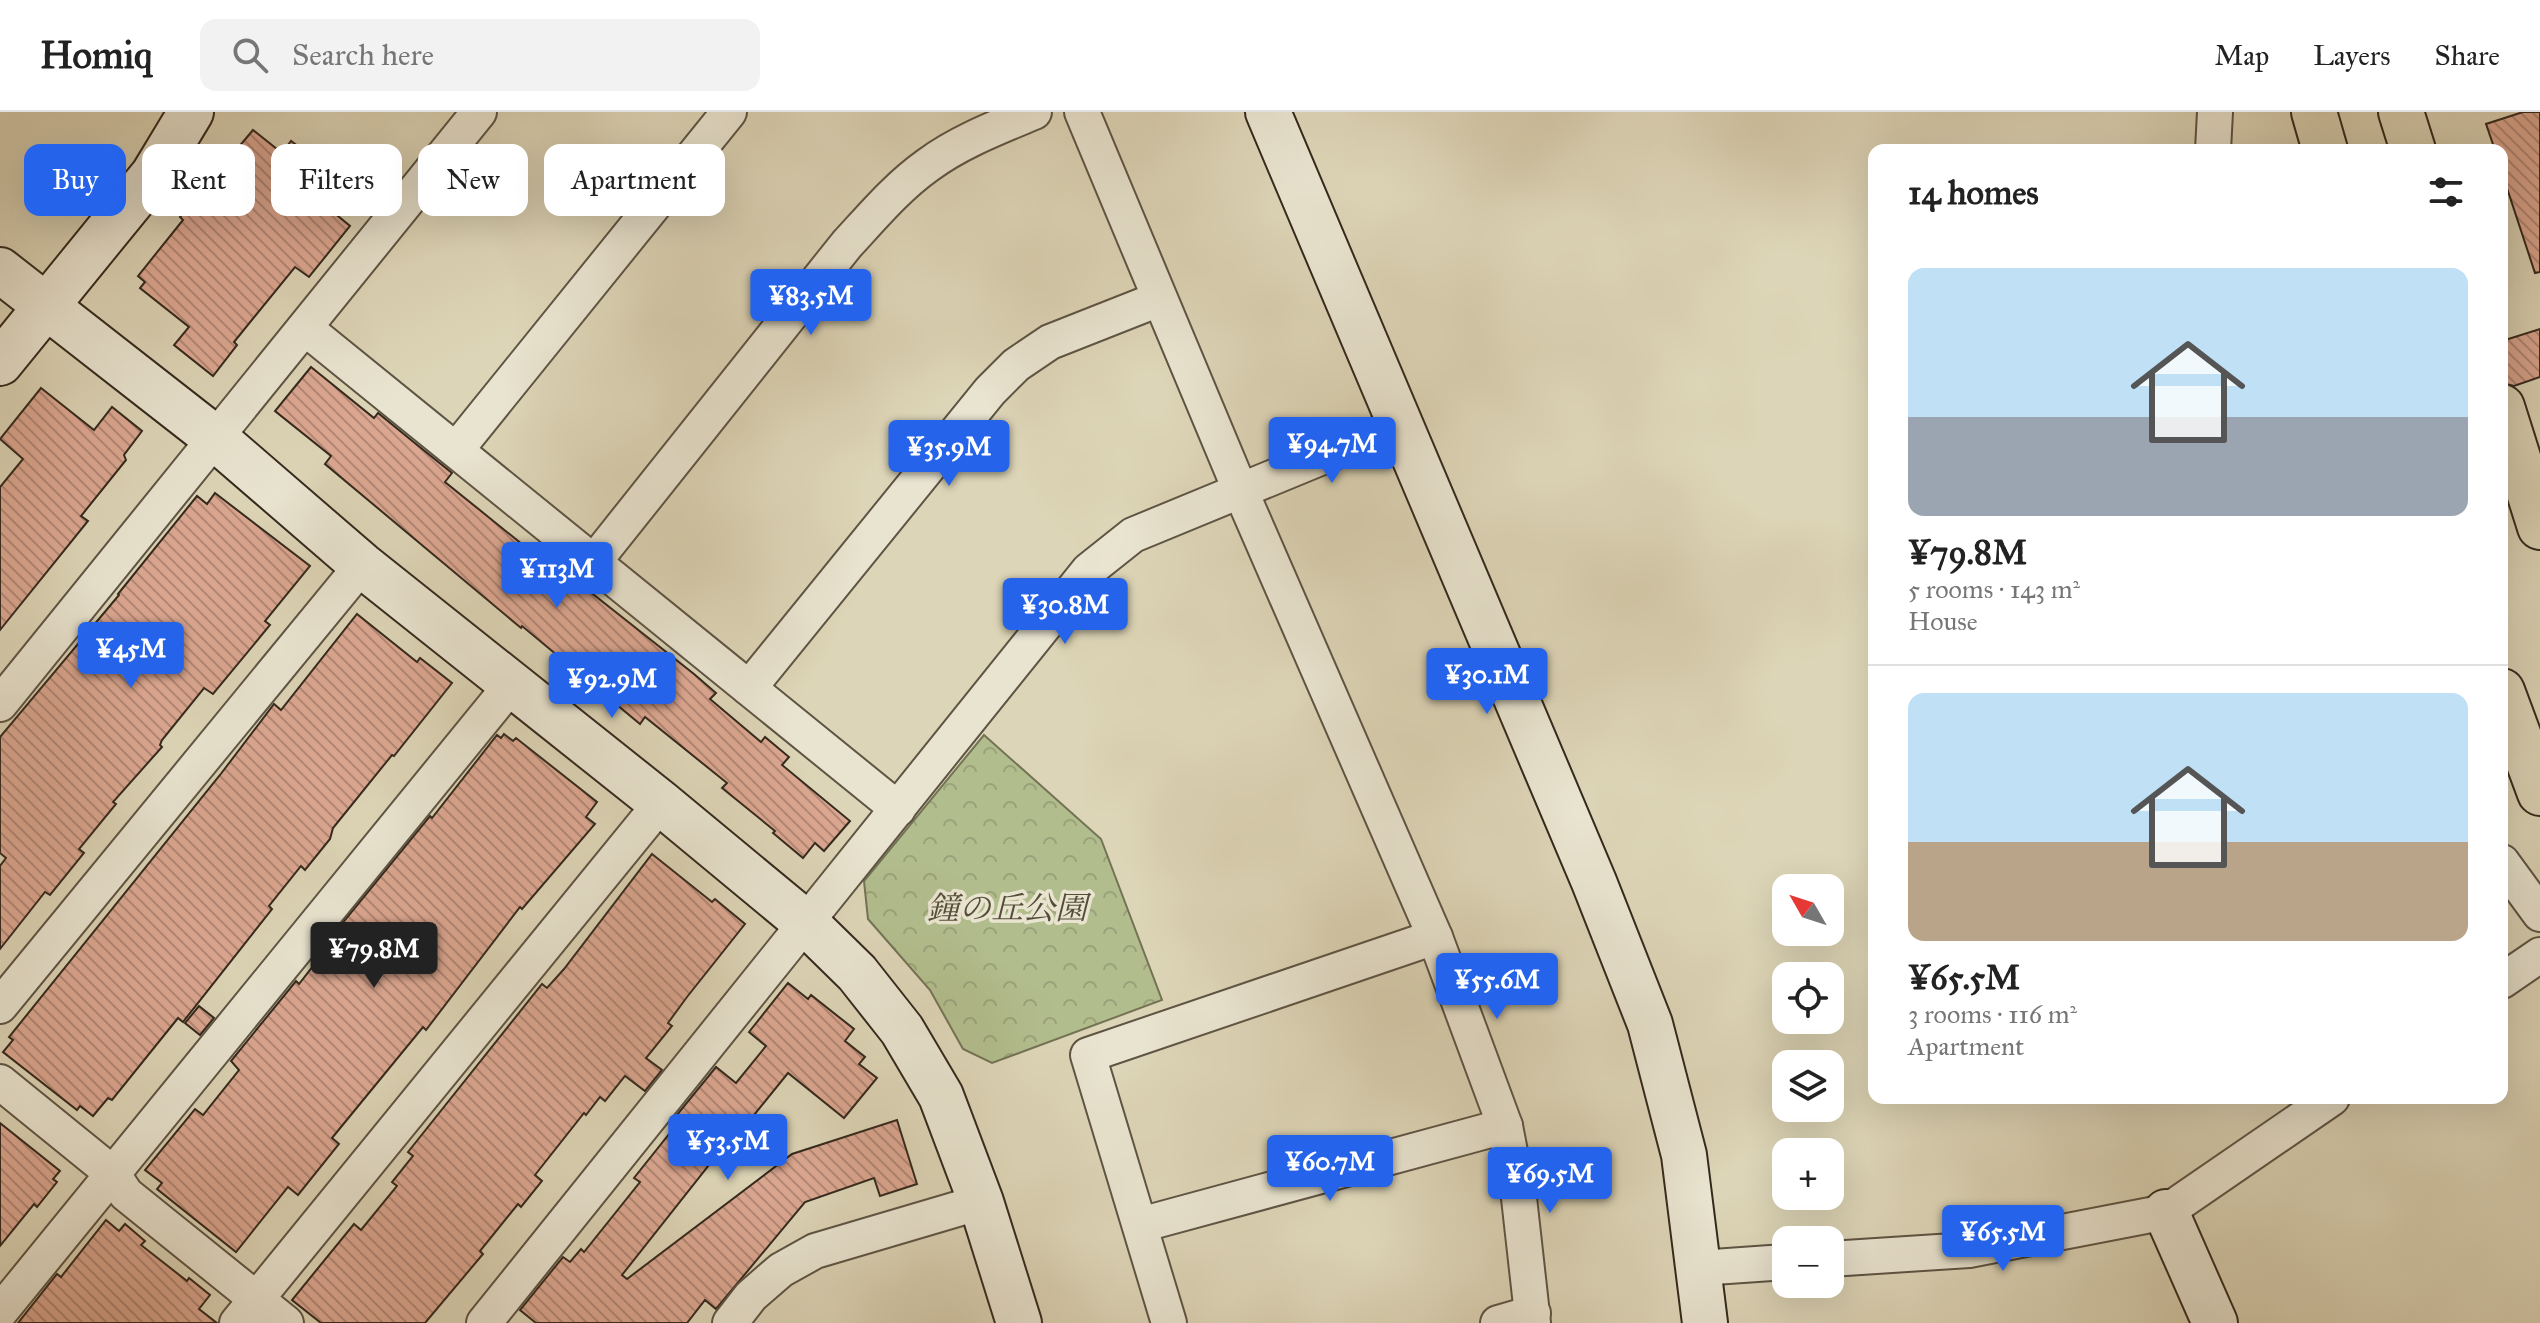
<!DOCTYPE html>
<html lang="en">
<head>
<meta charset="utf-8">
<style>
	:root { --surface:#fff; --page:#f2f2f2; --text:#222; --muted:#767676; --line:#e0e0e0; --accent:#2563eb }
	body { margin:0; font-family:"IM FELL Great Primer","Noto Serif JP",serif; background:var(--page); color:var(--text); height:100vh; display:flex; flex-direction:column; font-size:30px; white-space:nowrap }
	* { box-sizing:border-box; margin:0 }
	p { font-size:26px; color:var(--muted) }
	.icon { flex:none; width:44px; height:44px; fill:none; stroke:currentColor; stroke-width:2; stroke-linecap:round; stroke-linejoin:round }
	.map { position:relative; flex:1; overflow:hidden }
	.panel { position:absolute; left:1868px; top:32px; width:640px; height:960px; display:flex; flex-direction:column; background:var(--surface); border-radius:16px; box-shadow:0 8px 32px #0002 }
	.panel>* { flex:none }
	.hud { position:absolute; left:24px; top:32px; width:760px; height:72px; display:flex; gap:16px }
	.needle { width:52px; rotate:309deg }
	.fabs { position:absolute; left:1772px; top:762px; display:grid; gap:16px }
	.fabs a { display:grid; place-items:center; width:72px; height:72px; border-radius:16px; background:var(--surface); box-shadow:0 8px 32px #0002; font-size:40px }
	.price { position:absolute; translate:-50% -68px; padding:0 18px; border-radius:8px; background:var(--accent); color:#fff; font-size:26px; line-height:52px; filter:drop-shadow(0 2px 4px #0008) }
	.price::after { content:''; position:absolute; left:50%; top:48px; width:24px; height:18px; margin-left:-12px; background:inherit; clip-path:polygon(0 0,100% 0,50% 100%) }
	.price.selected { background:#222; color:#fff }
	ul { padding:0; list-style:none }
	li { display:grid; align-content:center; gap:16px; height:424px; padding:0 40px }
	li+li { border-top:2px solid var(--line) }
	li span { display:grid; place-items:center; height:248px; border-radius:16px; color:#555 }
	li>.icon { margin-inline-start:auto }
	span .icon { width:144px; height:144px; fill:#fffc; stroke-width:1 }
	li b { font-size:34px }
	h2 { display:flex; justify-content:space-between; align-items:center; height:96px; padding:0 40px; font-size:34px }
	.chip { padding:0 28px; border-radius:16px; background:var(--surface); box-shadow:0 8px 32px #0002; font-size:28px; line-height:72px }
	.chip.selected { background:var(--accent); color:#fff }
	header { display:flex; align-items:center; gap:48px; box-sizing:border-box; height:112px; padding:0 40px; background:var(--surface); border-bottom:2px solid var(--line) }
	header strong { font-size:38px }
	nav { display:flex; gap:44px; margin-inline-start:auto; font-size:28px }
	.search { width:560px; height:72px; background:var(--page); display:flex; align-items:center; gap:20px; box-sizing:border-box; padding:0 28px; border-radius:16px; color:var(--muted); font-size:30px }
	.map>svg:first-child { display:block }
</style>
</head>
<body>
<header>
<strong>Homiq</strong>
<div class="search"><svg class="icon" aria-label="search" viewBox="0 0 24 24"><circle cx="10" cy="10" r="6"/><path d="M15 15l6 6"/></svg>Search here</div>
<nav><a>Map</a><a>Layers</a><a>Share</a></nav>
</header>
<div class="map">
<svg width="2540" height="1211" viewBox="0 0 2540 1211">
	<defs>
		<pattern id="park-crowns" width="20" height="18" patternUnits="userSpaceOnUse" patternTransform="scale(2)"><rect width="20" height="18" fill="#b2bd8d"/><path d="M2 6a3 3 0 1 1 6 0M12 15a3 3 0 1 1 6 0" fill="none" stroke="#9aa279"/></pattern>
		<pattern id="building-back-hatch" width="6" height="6" patternUnits="userSpaceOnUse" patternTransform="scale(2)"><rect width="6" height="6" fill="#dca791"/><path d="M-1 5l2 2M0 0l6 6M5-1l2 2" fill="none" stroke="#b38876"/></pattern>
	</defs>
	<rect width="100%" height="100%" fill="#ddd5b7"/>
	<filter id="stains"><feTurbulence type="fractalNoise" baseFrequency=".0025" numOctaves="4"/><feColorMatrix values="0 0 0 0 .2 0 0 0 0 .09 0 0 0 0 .02 0 0 0 .5 -.17"/></filter>
	<radialGradient id="worn" r=".72"><stop offset=".6" stop-color="#630" stop-opacity="0"/><stop offset="1" stop-color="#630" stop-opacity=".3"/></radialGradient>
	<path fill="url(#park-crowns)" stroke="#737355" stroke-width="2" d="M984 623 1101 727 1162 888 992 951 963 937 930 878 868 807 864 769Z"/>
	<g fill="url(#building-back-hatch)" stroke="#34291d" stroke-width="2">
		<path d="M2523 0H2540V160L2535 161 2502 61V38H2495L2486 12Z"/>
		<path d="M253 18 282 41 291 29 358 80 338 104 350 114 309 165 295 155 234 230 237 233 213 264 174 233 189 215 140 176 145 170 138 164 183 108 180 105Z"/>
		<path d="M2540 217V265L2514 274 2502 271V229Z"/>
		<path d="M311 255 374 306 378 301 416 332 452 361 445 370 538 445 541 441 694 562 716 581 710 587 761 630 765 625 789 645 782 653 850 709 824 739 815 731 803 746 773 721 775 719 722 676 727 671 645 605 640 612 522 514 521 516 325 352 331 344 275 299Z"/>
		<path d="M41 276 94 318 112 295 142 319 124 343 126 348 81 404 88 409 0 518V375L23 347 0 327Z"/>
		<path d="M215 381 310 454 265 509 270 513 213 582 204 576 162 628 160 633 162 635 113 690 116 692 79 737 84 741 50 783 45 780 0 837V754L6 746 0 741V625L119 483 118 482 197 384 207 392Z"/>
		<path d="M357 502 417 550 420 546 452 571 394 644 392 643 333 716 330 727 305 758 301 754 269 794 272 797 183 910 178 906 112 988 108 986 93 1004 80 994 77 998 3 940 13 928 9 925 220 663 274 592 281 598Z"/>
		<path d="M504 622 513 629 516 626 597 690 586 705 595 712 522 797 520 795 426 918 423 915 332 1026 339 1032 298 1083 288 1075 236 1140 157 1077 162 1071 145 1058 195 997 203 1003 239 958 231 949 296 869 299 872 334 827 331 825 430 704 432 706 497 623 501 626Z"/>
		<path d="M652 742 712 790 715 787 745 812 687 885 668 911 672 914 646 946 662 958 645 979 625 964 605 989 600 985 586 1003 584 1001 535 1063 542 1069 521 1095 518 1092 480 1139 483 1142 425 1211H321L292 1188 354 1112 361 1118 397 1074 392 1070 413 1044 408 1040 542 872 547 876 564 857Z"/>
		<path d="M788 871 808 887 811 883 854 917 845 929 865 945 859 952 877 966 844 1006 788 961 750 1008 747 1005 622 1163 627 1167 792 1042 897 1008 917 1072 880 1084 874 1066 805 1090 716 1197 705 1188 687 1211H536L520 1198 563 1145 570 1150 581 1137 584 1140 640 1070 634 1066 681 1007 676 1004 716 955 736 971 766 934 749 920Z"/>
		<path d="M199 894 214 906 200 923 185 911Z"/>
		<path d="M0 1011 60 1059 53 1067 57 1070 37 1095 34 1092 0 1134Z"/>
		<path d="M106 1108 119 1119 125 1112 145 1129 141 1133 187 1169 189 1166 210 1183 199 1197 217 1211H18L57 1162 61 1165Z"/>
	</g>
	<g fill="none" stroke-linecap="round" stroke-linejoin="round">
		<defs>
			<g id="street">
				<path d="M1082 0 1241 380 1435 825 1505 1014 1519 1086 1533 1211"/>
				<path d="M2213 38 2215 0"/>
				<path d="M305 216 898 697"/>
				<path d="M456 338 729 0"/>
				<path d="M593 451 847 132C872 105 897 75 928 53 959 30 998 15 1034 0"/>
				<path d="M749 576 990 279 1016 253 1050 230 1159 187"/>
				<path d="M0 592 479 0"/>
				<path d="M2502 750 2540 802"/>
				<path d="M2502 869 2540 843"/>
				<path d="M0 894 362 453"/>
				<path d="M0 970 112 1061 126 1082 286 1211"/>
				<path d="M1140 1113 1505 1014"/>
				<path d="M1830 1147 1969 1138 2166 1100 2332 986"/>
				<path d="M1699 1156 1786 1150"/>
				<path d="M0 1200 512 572"/>
				<path d="M237 1211 661 691"/>
				<path d="M484 1211 1089 458 1133 423 1400 313"/>
				<path d="M730 1211 751 1184 781 1158 815 1139 981 1090"/>
				<path d="M1169 1211 1088 943 1435 825"/>
				<path d="M1498 1211 1533 1201"/>
			</g>
			<g id="secondary">
				<path d="M1268 0 1594 770 1650 912 1684 1043 1705 1211"/>
				<path d="M0 158 215 326 362 453 661 691 807 812 857 861 902 918 941 984 981 1090 1019 1211"/>
				<path d="M0 251 153 63 191 0"/>
				<path d="M2166 1100 2215 1211"/>
			</g>
			<g id="highway">
				<path d="M2314 0 2325 38"/>
				<path d="M2401 0 2413 38"/>
				<path d="M2502 295 2540 415"/>
				<path d="M2502 579 2540 681"/>
			</g>
		</defs>
		<use href="#street" stroke="#5e5444" stroke-width="38"/>
		<use href="#secondary" stroke="#34291d" stroke-width="48"/>
		<use href="#highway" stroke="#34291d" stroke-width="48"/>
		<use href="#street" stroke="#e9e4d0" stroke-width="34"/>
		<use href="#secondary" stroke="#e9e4d0" stroke-width="44"/>
		<use href="#highway" stroke="#ddd5b7" stroke-width="44"/>
	</g>
	<g text-anchor="middle" stroke-width="7" stroke-linejoin="round" paint-order="stroke">
		<g font-size="32" font-style="italic" fill="#544e39" stroke="#e9e4d0">
			<text x="1007" y="807">鐘の丘公園</text>
		</g>
	</g>
	<rect width="100%" height="100%" filter="url(#stains)"/>
	<rect width="100%" height="100%" fill="url(#worn)"/>
</svg>
<div class="fabs">
<a><svg class="needle" viewBox="-14 -14 28 28"><path d="M0-13l5 13h-10z" fill="#e53935"/><path d="M0 13l5-13h-10z" fill="#767676"/></svg></a>
<a><svg class="icon" aria-label="locate" viewBox="0 0 24 24"><circle cx="12" cy="12" r="6"/><path d="M12 2v4M12 18v4M2 12h4M18 12h4"/></svg></a>
<a><svg class="icon" aria-label="layers" viewBox="0 0 24 24"><path d="M12 4l9 5-9 5-9-5zM3 14l9 5 9-5"/></svg></a>
<a>+</a>
<a>−</a>
</div>
<b class="price" style="left:811px;top:225px">¥83.5M</b>
<b class="price" style="left:1332px;top:373px">¥94.7M</b>
<b class="price" style="left:949px;top:376px">¥35.9M</b>
<b class="price" style="left:557px;top:498px">¥113M</b>
<b class="price" style="left:1065px;top:534px">¥30.8M</b>
<b class="price" style="left:131px;top:578px">¥45M</b>
<b class="price" style="left:1487px;top:604px">¥30.1M</b>
<b class="price" style="left:612px;top:608px">¥92.9M</b>
<b class="price selected" style="left:374px;top:878px">¥79.8M</b>
<b class="price" style="left:1497px;top:909px">¥55.6M</b>
<b class="price" style="left:728px;top:1070px">¥53.5M</b>
<b class="price" style="left:1330px;top:1091px">¥60.7M</b>
<b class="price" style="left:1550px;top:1103px">¥69.5M</b>
<b class="price" style="left:2003px;top:1161px">¥65.5M</b>
<div class="hud">
<a class="chip selected">Buy</a>
<a class="chip">Rent</a>
<a class="chip">Filters</a>
<a class="chip">New</a>
<a class="chip">Apartment</a>
</div>
<section class="panel">
<h2>14 homes<svg class="icon" aria-label="filters" viewBox="0 0 24 24"><path d="M4 7h16M4 17h16"/><circle cx="9" cy="7" r="2"/><circle cx="15" cy="17" r="2"/></svg></h2>
<ul>
<li><span style="background:linear-gradient(#bfe0f5 60%,#9aa5b1 0)"><svg class="icon" aria-label="home" viewBox="0 0 24 24"><path d="M3 11l9-7 9 7M6 9v11h12V9"/></svg></span><div><b>¥79.8M</b><p>5 rooms · 143 m²</p><p>House</p></div></li>
<li><span style="background:linear-gradient(#bfe0f5 60%,#b9a48a 0)"><svg class="icon" aria-label="home" viewBox="0 0 24 24"><path d="M3 11l9-7 9 7M6 9v11h12V9"/></svg></span><div><b>¥65.5M</b><p>3 rooms · 116 m²</p><p>Apartment</p></div></li>
</ul>
</section>
</div>
</body>
</html>
